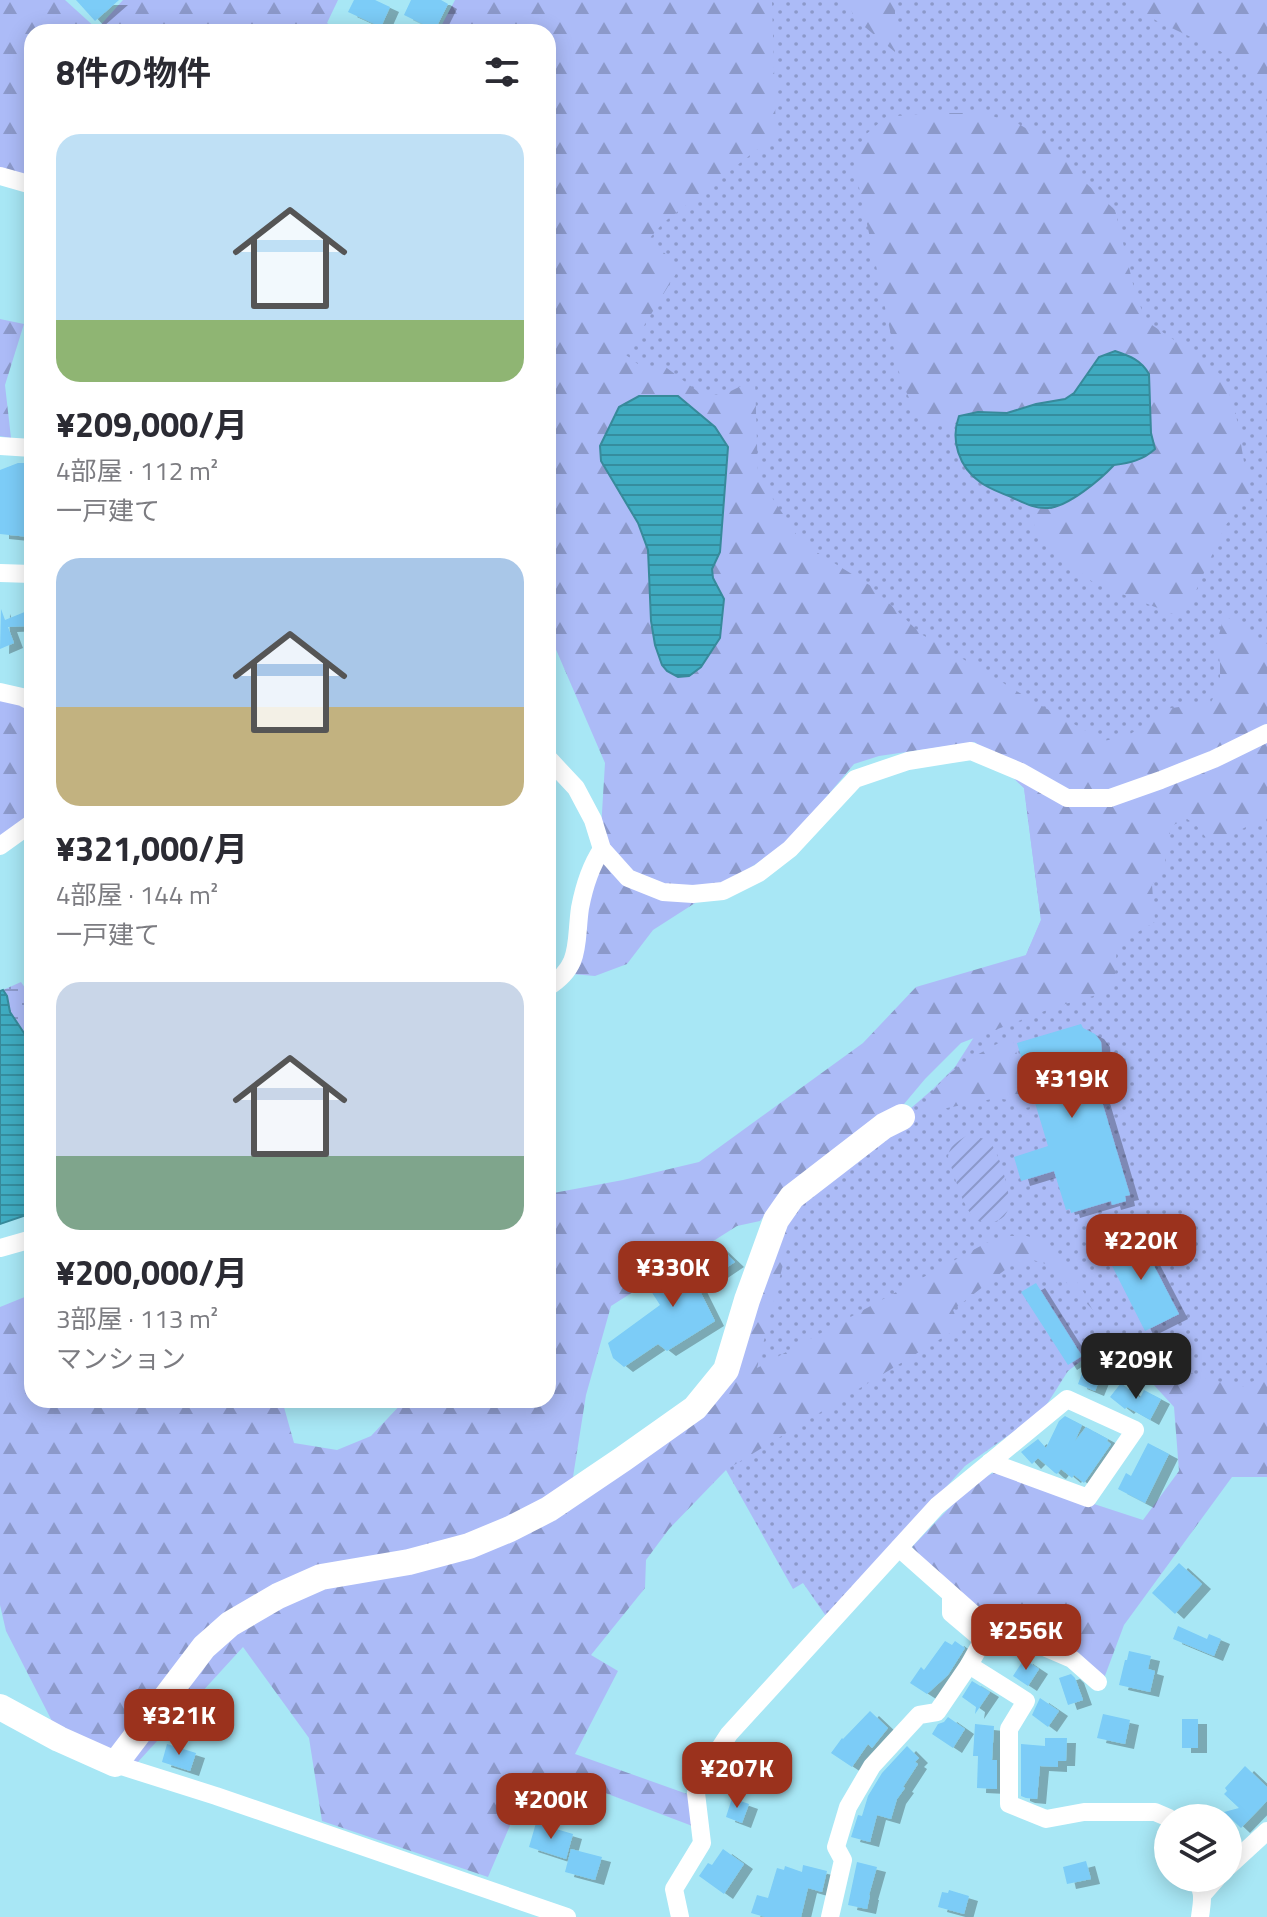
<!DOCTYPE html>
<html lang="ja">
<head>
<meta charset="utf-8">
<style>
	:root { --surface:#fff; --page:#f7f7f7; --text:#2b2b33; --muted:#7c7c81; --accent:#9b321d }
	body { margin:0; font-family:"Titillium Web","Noto Sans JP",sans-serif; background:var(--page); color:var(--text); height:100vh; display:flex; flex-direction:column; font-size:30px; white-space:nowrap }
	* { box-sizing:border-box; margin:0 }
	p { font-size:26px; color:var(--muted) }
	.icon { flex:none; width:44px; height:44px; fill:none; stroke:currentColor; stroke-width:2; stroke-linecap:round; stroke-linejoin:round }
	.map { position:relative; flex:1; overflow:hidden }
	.sheet { position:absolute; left:24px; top:24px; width:532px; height:1384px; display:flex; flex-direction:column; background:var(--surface); border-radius:24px; box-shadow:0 4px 20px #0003 }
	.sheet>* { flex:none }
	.fabs { position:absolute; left:1154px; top:1804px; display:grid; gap:16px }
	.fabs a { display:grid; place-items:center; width:88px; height:88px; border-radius:50%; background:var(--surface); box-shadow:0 4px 20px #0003; font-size:40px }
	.price { position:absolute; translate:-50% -68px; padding:0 18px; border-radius:16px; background:var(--accent); color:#fff; font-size:26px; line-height:52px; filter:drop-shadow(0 2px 4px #0008) }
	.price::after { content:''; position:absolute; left:50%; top:48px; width:24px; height:18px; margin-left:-12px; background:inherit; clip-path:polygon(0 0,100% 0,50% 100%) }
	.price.on { background:#222; color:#fff }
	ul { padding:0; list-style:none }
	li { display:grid; align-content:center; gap:16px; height:424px; padding:0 32px }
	li span { display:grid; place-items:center; height:248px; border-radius:24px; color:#555 }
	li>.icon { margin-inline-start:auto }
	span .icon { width:144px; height:144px; fill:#fffc; stroke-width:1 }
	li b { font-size:34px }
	h2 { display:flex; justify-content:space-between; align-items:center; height:96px; padding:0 32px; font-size:34px }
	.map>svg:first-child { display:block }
</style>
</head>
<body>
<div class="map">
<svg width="1267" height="1917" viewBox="0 0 1267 1917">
	<defs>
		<pattern id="grass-dots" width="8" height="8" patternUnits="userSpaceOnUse" patternTransform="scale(2)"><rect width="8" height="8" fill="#acbbf7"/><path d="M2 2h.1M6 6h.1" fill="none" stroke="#8c99ca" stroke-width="1.8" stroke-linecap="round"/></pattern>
		<pattern id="forest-firs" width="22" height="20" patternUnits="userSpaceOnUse" patternTransform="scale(2)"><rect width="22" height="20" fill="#acbbf7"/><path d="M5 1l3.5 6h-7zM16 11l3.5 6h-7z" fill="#8c99ca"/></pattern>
		<pattern id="wetland-marsh" width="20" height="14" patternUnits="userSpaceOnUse" patternTransform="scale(2)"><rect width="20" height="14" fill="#acbbf7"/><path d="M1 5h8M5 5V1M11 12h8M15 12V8" fill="none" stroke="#8c99ca"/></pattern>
		<pattern id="garden-furrows" width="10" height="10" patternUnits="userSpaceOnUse" patternTransform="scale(2)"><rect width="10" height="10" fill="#acbbf7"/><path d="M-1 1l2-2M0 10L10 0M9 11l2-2" fill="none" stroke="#8c99ca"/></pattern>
		<pattern id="water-rules" width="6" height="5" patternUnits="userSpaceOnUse" patternTransform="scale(2)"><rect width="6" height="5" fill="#3fabc0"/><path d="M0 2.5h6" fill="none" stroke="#358d9e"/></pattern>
		<filter id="shadow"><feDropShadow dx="9" dy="5" stdDeviation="0" flood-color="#0004"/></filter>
	</defs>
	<rect width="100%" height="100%" fill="#a8e7f5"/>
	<path fill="url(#grass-dots)" d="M682 0H1267V1451L1121 1349 1085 1358 1068 1371 1042 1412 965 1466 828 1619 803 1583 793 1589 726 1470 795 1209 933 1089 955 1067 1026 955 1041 920 1024 788 975 742 613 560 632 204Z"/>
	<g fill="url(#forest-firs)" fill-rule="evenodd">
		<path d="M0 0H65L97 29 123 0H338L327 23 340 32H32V180L0 169Z"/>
		<path d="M455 0H769L772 2 776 135 663 223 649 239 680 267 626 355 647 371 663 365 701 394 723 395 755 379 758 476 802 543 871 586 921 634 1040 705 1104 741 1129 735 1166 709 1211 702 1220 686V664L1217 643 1224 615 1267 644V816L1225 838 1207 839 1196 825 1187 819 1171 826 1165 862 1152 885 1155 922 1117 944 1114 990 1055 1007 961 1043 925 1079 899 1110 790 1184 760 1221 737 1226 611 1306 586 1395 573 1477 694 1418 778 1236 796 1213 757 1368 986 1243 1004 1236H1027L1048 1242 1062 1259 1100 1317 1049 1265 1030 1259 1010 1266 953 1310 960 1327 726 1470 669 1529 646 1560 645 1588 591 1655 618 1671 575 1754 690 1795 695 1827 563 1777 532 1774 488 1877 322 1821 309 1738 243 1647 137 1763 54 1725 6 1631 0 1605V1307L32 1294V1400H282L294 1443 337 1450 371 1436 405 1400H548V1194L623 1180 699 1162 863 1043 916 987 1026 955 1041 920 1024 788 975 742 879 756 854 764 787 844 653 930 627 964 595 976 572 974 599 862 605 763 548 631V32H438ZM601 461 725 498 721 527 720 552 712 569 713 578 724 599 655 645 651 621 648 550 638 523Z"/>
		<path d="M848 0H895V52L854 18Z"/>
		<path d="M1122 0H1267V92L1245 66 1220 51 1157 21Z"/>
		<path d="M932 113H980L1017 123 1054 145 1087 184 1115 210 1135 292 1146 321 1198 356 1222 376 1235 408 1246 474 1252 492 1225 526 1190 604 1178 616 1094 583 1050 548 1031 520 1034 507 1051 509 1102 478 1114 465 1130 463 1154 449 1151 433 1074 393 1065 399 1036 404 1007 413 978 412 960 416 957 424 922 425 901 381 854 164 864 136 886 117Z"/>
		<path d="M0 319 24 324 5 385 11 438 0 436Z"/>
		<path d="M0 696 32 708V820L0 843Z"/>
		<path d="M1012 1036 1031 1107 1019 1109 1008 1100 997 1098 922 1113V1110C941 1070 975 1056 1012 1036Z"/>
		<path d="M1121 1349 1208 1379 1242 1387 1267 1374V1477H1232L1124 1625 1103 1681 998 1623 949 1588 912 1547 975 1481 996 1472 1143 1520 1179 1471 1174 1407Z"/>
	</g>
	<path fill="url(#wetland-marsh)" d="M21 982 32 998V1045L10 1012 7 996 3 990Z"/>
	<path fill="url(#garden-furrows)" d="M966 1136C975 1137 983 1137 989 1142 999 1150 1011 1194 1009 1206 1006 1224 982 1228 971 1214 961 1201 954 1174 948 1157 949 1146 957 1142 966 1136Z"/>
	<g fill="url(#water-rules)" stroke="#378a9b" stroke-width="2">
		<path d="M1115 351C1130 356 1141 360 1149 374L1151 433 1155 449C1143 460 1130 463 1114 465 1101 479 1068 507 1048 508 1035 509 1024 503 1013 498 1002 493 989 489 980 482 959 467 950 440 959 416L978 412 1007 413 1036 404 1065 399 1074 393 1099 357Z"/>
		<path d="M639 396H678L715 427 728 447 720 552 712 569 713 578 724 599 720 638 701 667 689 676 678 677 667 671 662 665 655 645 651 621 648 550 638 523 601 461 600 446 619 407Z"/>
		<path d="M3 990 7 996 10 1012 32 1045V1213L0 1224V991Z"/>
	</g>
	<g fill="#7bccf7" filter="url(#shadow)">
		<path d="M76 0H119L95 21Z"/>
		<path d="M354 0H375L390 7 381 27 348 12Z"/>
		<path d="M411 0H441L448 4 435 30 404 15Z"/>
		<path d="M18 463H32L29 537 0 534V470Z"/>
		<path d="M1 609 5 620 32 609V626L8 627 14 643 0 649Z"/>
		<path d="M1081 1024 1083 1028 1095 1034 1101 1042 1102 1054 1100 1058 1091 1065 1130 1195 1125 1196 1126 1201 1112 1205 1111 1201 1071 1213 1070 1209 1066 1210 1054 1171 1021 1181 1014 1157 1048 1146 1017 1043Z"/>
		<path d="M1137 1233 1179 1314 1145 1331 1104 1250Z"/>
		<path d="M716 1244 735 1262 698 1287 715 1321 667 1351 658 1344 624 1367 613 1358 608 1343 660 1305 649 1288Z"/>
		<path d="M1036 1283 1082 1356 1068 1365 1021 1292Z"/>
		<path d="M1086 1362 1104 1369 1095 1391 1078 1384Z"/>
		<path d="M1121 1383 1140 1398 1144 1390 1161 1399 1150 1420 1127 1407 1125 1409 1110 1397Z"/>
		<path d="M1065 1416 1082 1425 1075 1441 1086 1427 1108 1439 1107 1441 1111 1444 1084 1483 1074 1475 1072 1478 1061 1469 1057 1474 1055 1473 1038 1458 1032 1464 1021 1452 1038 1439 1046 1448 1059 1421Z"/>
		<path d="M1148 1443 1169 1454 1145 1503 1118 1489 1126 1473 1131 1476Z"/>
		<path d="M1179 1563 1202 1584 1175 1614 1152 1593Z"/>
		<path d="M1178 1626 1207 1639 1209 1634 1221 1639 1214 1656 1173 1639Z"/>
		<path d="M945 1641 952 1645 955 1641 965 1648 948 1675 927 1694 910 1683 921 1667 924 1670Z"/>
		<path d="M1129 1651 1151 1656 1148 1669 1155 1671 1150 1692 1119 1685 1125 1660H1127Z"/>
		<path d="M1024 1659 1039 1669 1028 1686 1013 1676Z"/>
		<path d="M1071 1674 1075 1678 1083 1700 1068 1705 1059 1678Z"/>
		<path d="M972 1681 990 1692 975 1714 976 1707 962 1697Z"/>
		<path d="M1040 1698 1059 1711 1048 1727 1032 1715Z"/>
		<path d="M870 1711 888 1728 872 1748 868 1744 852 1767 831 1753 842 1738 843 1739Z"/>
		<path d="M1103 1714 1130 1720 1125 1744 1097 1738Z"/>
		<path d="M948 1717 965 1729 953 1748 932 1734 938 1724 944 1722Z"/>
		<rect x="1182" y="1719" width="16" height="29"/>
		<path d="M975 1724 994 1726 992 1760H997V1789L977 1788 978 1756H973Z"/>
		<path d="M1045 1738H1067L1066 1761H1058V1767L1040 1766 1037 1799 1026 1798 1021 1796V1744L1045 1746Z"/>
		<path d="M167 1744 196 1753 190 1771 162 1762Z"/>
		<path d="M907 1746 919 1758 915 1762 918 1764 903 1787 905 1788 897 1799 891 1819 877 1815 870 1842 851 1837 858 1815 862 1816 868 1796 882 1773Z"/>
		<path d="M1245 1766 1267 1787V1801L1241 1828 1224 1812 1239 1808 1224 1794 1227 1791 1225 1788Z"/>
		<path d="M732 1798 749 1804 742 1823 726 1817Z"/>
		<path d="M536 1823 573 1834 566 1859 529 1847Z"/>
		<path d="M571 1849 602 1857 595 1880 565 1872Z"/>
		<path d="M723 1849 744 1864 724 1894 699 1876 708 1863 712 1865Z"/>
		<path d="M1086 1861 1091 1879 1067 1884 1063 1867Z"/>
		<path d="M857 1862 877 1867 869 1895H870L867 1909 848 1905Z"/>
		<path d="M803 1865 827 1871 822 1892 808 1888 801 1917H765L751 1913 757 1895 768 1898 777 1868 784 1870 785 1866 802 1872Z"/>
		<path d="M949 1890 969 1896 964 1914 938 1907 942 1892 948 1893Z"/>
	</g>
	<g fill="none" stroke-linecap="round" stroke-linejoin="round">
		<g stroke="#fff" stroke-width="18">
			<path d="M0 176 32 185"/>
			<path d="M0 446 32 448"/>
			<path d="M0 573 32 574"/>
			<path d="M0 692 22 697 32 702"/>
			<path d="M548 758 576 788 593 820 602 849 628 878 663 892 693 894 723 891 759 873 790 849 855 779 908 761 971 751 1021 772 1067 798H1110L1161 780 1214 759 1267 733"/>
			<path d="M0 846 32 823"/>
			<path d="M548 987C582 966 575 943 580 908 584 887 590 867 602 849"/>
			<path d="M0 1248 32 1239"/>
			<path d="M899 1548 979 1619 1072 1659 1098 1682"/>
			<path d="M969 1665 1026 1701 1009 1729V1804L1046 1819 1084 1812H1155L1169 1818"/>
			<path d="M115 1764 216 1796 567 1917"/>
			<path d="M1228 1867 1267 1831"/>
			<path d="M1192 1878C1206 1889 1202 1901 1200 1917"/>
			<path d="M1203 1894 1217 1878"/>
			<path d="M680 1917 674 1889 702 1843 696 1793 701 1777 729 1734 937 1506 1067 1399 1135 1430 1088 1498 990 1462"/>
			<path d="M830 1917 843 1860 836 1847 848 1807 872 1766 919 1715 937 1712 969 1665 983 1640 951 1613V1596"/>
		</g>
		<path stroke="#fff" stroke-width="26" d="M0 1707 59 1739 115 1764 204 1647 230 1624 278 1596 321 1577 409 1562 469 1546 510 1529 549 1509 623 1459 695 1408 726 1370 747 1300 776 1220 792 1197 884 1126 902 1117"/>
	</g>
</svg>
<div class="fabs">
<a><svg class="icon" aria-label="layers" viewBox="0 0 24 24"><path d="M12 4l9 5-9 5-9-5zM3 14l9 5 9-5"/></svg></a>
</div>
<b class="price" style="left:1072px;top:1120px">¥319K</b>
<b class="price" style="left:1141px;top:1282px">¥220K</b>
<b class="price" style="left:673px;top:1309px">¥330K</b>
<b class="price on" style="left:1136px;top:1401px">¥209K</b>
<b class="price" style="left:1026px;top:1672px">¥256K</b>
<b class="price" style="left:179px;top:1757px">¥321K</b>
<b class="price" style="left:737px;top:1810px">¥207K</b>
<b class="price" style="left:551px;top:1841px">¥200K</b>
<section class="sheet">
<h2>8件の物件<svg class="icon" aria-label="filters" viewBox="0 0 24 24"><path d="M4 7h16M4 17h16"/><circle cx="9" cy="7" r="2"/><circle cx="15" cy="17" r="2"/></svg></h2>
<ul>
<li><span style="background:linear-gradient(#bfe0f5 75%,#8fb573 0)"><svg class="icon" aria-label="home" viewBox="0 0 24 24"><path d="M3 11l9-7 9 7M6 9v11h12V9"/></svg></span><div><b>¥209,000/月</b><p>4部屋 · 112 m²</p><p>一戸建て</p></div></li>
<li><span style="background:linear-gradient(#a9c7e8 60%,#c2b280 0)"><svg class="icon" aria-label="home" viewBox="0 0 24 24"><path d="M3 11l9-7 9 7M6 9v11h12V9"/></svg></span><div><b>¥321,000/月</b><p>4部屋 · 144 m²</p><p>一戸建て</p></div></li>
<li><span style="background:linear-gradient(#c9d6e8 70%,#7fa58c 0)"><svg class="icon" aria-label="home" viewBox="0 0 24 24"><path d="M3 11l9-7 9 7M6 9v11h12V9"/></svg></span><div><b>¥200,000/月</b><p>3部屋 · 113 m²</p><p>マンション</p></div></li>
</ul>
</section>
</div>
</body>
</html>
